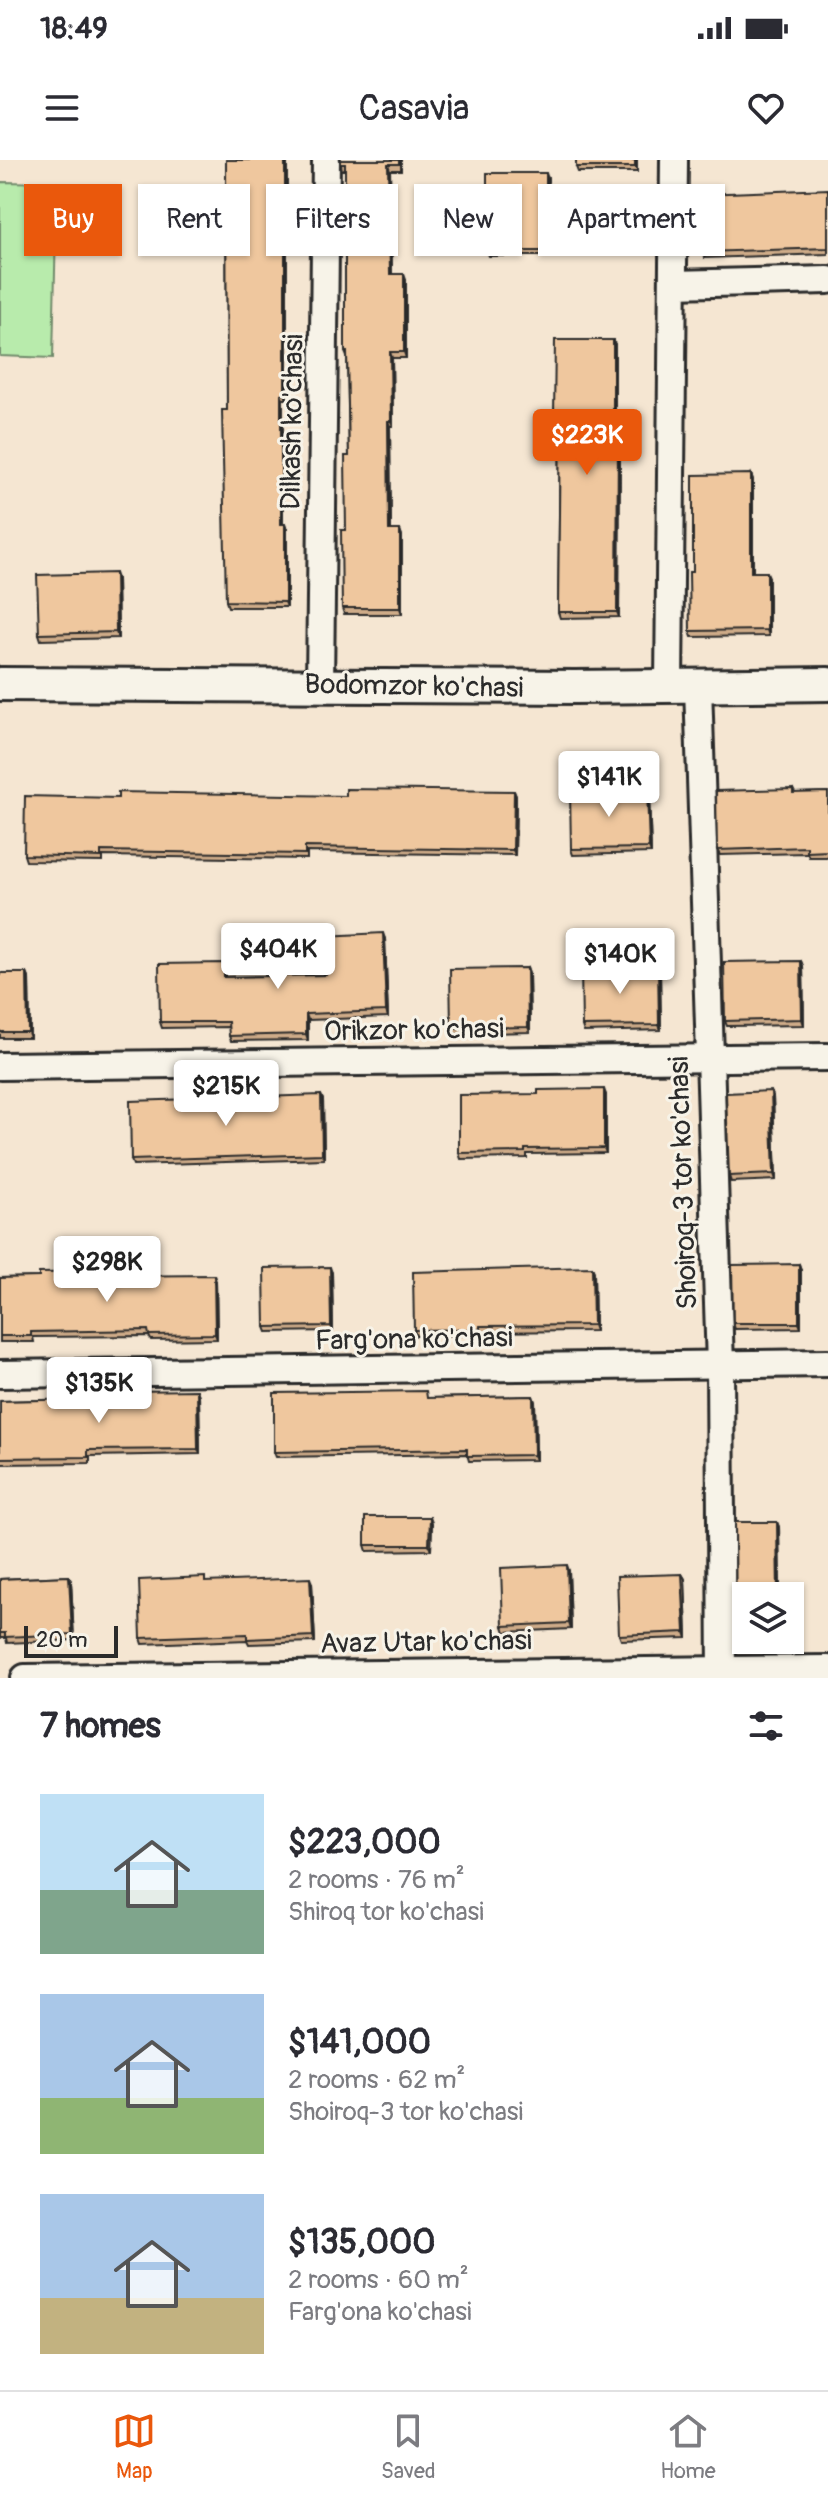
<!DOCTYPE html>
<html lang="en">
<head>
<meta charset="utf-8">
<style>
	:root { --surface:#fff; --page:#f2f2f3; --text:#2b2b33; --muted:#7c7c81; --line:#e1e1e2; --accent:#ea580c }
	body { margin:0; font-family:Pangolin,sans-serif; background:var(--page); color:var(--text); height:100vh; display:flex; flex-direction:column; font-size:30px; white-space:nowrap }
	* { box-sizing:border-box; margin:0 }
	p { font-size:26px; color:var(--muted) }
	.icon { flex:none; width:44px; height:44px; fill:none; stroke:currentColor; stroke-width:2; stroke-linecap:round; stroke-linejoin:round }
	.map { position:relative; height:1518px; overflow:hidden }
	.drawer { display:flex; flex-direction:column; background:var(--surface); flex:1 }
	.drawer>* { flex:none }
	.banner { position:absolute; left:24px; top:24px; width:780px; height:72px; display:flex; gap:16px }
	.controls { position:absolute; left:732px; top:1422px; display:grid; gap:16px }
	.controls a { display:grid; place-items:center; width:72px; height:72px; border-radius:0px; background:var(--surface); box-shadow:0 2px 6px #0004; font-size:40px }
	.scale { position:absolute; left:24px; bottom:20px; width:94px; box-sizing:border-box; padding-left:8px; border:4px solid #2b2b2b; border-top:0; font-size:22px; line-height:28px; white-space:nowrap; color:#2b2b2b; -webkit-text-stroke:6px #f7f3e8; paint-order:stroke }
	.price { position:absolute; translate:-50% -68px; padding:0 18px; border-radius:8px; background:#fff; color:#222; font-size:26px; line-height:52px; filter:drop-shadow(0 2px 4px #0008) }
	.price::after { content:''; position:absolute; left:50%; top:48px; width:24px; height:18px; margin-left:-12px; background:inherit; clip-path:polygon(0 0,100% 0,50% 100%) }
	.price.on { background:var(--accent); color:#fff }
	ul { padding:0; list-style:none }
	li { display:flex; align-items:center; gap:24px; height:200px; padding:0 40px }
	li span { display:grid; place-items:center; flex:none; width:224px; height:160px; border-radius:0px; color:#555 }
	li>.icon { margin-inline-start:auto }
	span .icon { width:96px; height:96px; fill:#fffc; stroke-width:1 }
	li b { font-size:34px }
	h2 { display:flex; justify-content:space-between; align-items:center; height:96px; padding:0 40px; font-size:34px }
	.tag { padding:0 28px; border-radius:0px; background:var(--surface); box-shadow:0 2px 6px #0004; font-size:28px; line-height:72px }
	.tag.on { background:var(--accent); color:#fff }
	.status { display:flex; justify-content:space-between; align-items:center; height:56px; padding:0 40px; background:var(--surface); direction:ltr }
	.status svg { height:22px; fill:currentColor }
	header { display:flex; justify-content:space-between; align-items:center; height:104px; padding:0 40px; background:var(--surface); font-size:36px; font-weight:600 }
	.dock { display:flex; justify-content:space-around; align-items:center; height:112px; border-top:2px solid var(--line); background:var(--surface); font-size:22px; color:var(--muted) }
	.dock a { display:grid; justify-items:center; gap:4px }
	.dock .on { color:var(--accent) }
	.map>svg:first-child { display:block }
</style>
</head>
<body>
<div class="status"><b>18:49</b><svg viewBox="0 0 49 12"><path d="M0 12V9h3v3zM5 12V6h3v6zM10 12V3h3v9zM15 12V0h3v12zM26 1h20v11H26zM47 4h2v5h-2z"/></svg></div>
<header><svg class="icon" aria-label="menu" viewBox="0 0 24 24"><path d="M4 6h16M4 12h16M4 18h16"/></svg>Casavia<svg class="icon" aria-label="heart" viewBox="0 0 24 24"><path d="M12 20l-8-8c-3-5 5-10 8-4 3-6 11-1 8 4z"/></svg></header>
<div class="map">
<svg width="828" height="1518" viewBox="0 0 828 1518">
	<rect width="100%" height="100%" fill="#f5e6d2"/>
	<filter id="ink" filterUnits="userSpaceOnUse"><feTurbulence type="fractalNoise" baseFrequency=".0125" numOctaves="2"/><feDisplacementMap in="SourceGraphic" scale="16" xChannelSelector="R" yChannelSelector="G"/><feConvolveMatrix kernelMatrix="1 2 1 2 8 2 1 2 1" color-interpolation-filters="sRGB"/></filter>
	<g filter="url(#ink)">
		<path fill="#b8ebac" stroke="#728b6c" stroke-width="2" d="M0 22 57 23 53 198 0 196Z"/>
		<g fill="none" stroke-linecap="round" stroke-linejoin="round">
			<defs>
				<g id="minor">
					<path d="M673 124 828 120"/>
					<path d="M320 524 326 0"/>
					<path d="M669 525 674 0"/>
					<path d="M698 526 720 1205 722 1518"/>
					<path d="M0 906 828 897"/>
					<path d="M0 1214 828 1203"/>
					<path d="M25 1518 828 1509"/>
				</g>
				<path id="tertiary" d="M0 524 575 527 828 524"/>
			</defs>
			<use href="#minor" stroke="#2b2b2b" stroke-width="32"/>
			<use href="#tertiary" stroke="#2b2b2b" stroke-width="38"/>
			<use href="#minor" stroke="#f7f3e8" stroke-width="26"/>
			<use href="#tertiary" stroke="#f7f3e8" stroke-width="32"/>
		</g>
		<g fill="#ceab88" stroke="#2b2b2b" stroke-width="2">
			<path d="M226 0 287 239H283V364L287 369V447H228L226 441 227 250Z"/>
			<path d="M340 0H401V10H390L392 114 406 120V198H392L393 266H390L391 370H400L402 376V454H344L342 448 349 296 347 197 345 192V10H342Z"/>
			<path d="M637 0V12H578L576 7Z"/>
			<path d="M548 19V96H489L487 91Z"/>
			<path d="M828 29V94L705 98 703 92Z"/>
			<path d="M615 185V275H618L620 280 619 457 560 458 558 452 560 263H556L554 257Z"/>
			<path d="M751 314 753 320V412L769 417V476L692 477 690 471 693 412Z"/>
			<path d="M117 419 118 478 41 480 39 474Z"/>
			<path d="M647 629 649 634 651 693 573 695 571 689Z"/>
			<path d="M793 629 795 633 828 632V697H809L807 693 720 695 717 690Z"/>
			<path d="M514 631 516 636 515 695 307 692V699L103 696V702L26 701 24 695 118 638 346 636Z"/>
			<path d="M385 779 388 857 308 860V880L231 881 229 876V867L162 868 160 862 226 809V817L326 815Z"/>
			<path d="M801 801 803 806 804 865 727 866 725 861Z"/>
			<path d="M658 806 660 811 661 870 584 872 582 866Z"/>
			<path d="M527 808 529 814 530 872 453 874 451 868Z"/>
			<path d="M0 813H27L29 818 30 878H0Z"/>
			<path d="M321 935 323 940 324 999 133 1005 131 1000Z"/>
			<path d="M606 935V993L527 994V998L461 999 459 993Z"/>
			<path d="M773 937 776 1020 731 1022 729 1016Z"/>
			<path d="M799 1104 801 1110V1168L735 1169 733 1163Z"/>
			<path d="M592 1107 594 1112 595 1171 482 1172V1175L416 1176 414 1170Z"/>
			<path d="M332 1113 333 1171 267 1172 265 1167Z"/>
			<path d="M107 1116 216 1121 217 1179 151 1180 149 1176 33 1177 34 1182H0V1118Z"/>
			<path d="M197 1230 199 1236 200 1294 90 1296V1303L0 1304V1241L131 1238Z"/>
			<path d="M533 1236 535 1242 536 1300 469 1301 467 1294 276 1297 274 1292 428 1238Z"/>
			<path d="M735 1362H777L779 1367 780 1436H746V1468H738L736 1462Z"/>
			<path d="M432 1363 431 1390 367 1391 365 1385Z"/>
			<path d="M569 1411 571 1469 505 1472 503 1466Z"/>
			<path d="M682 1414 685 1419 687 1478 621 1480 619 1475Z"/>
			<path d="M69 1416 71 1421 74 1480 7 1483 6 1478H0V1419Z"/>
			<path d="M206 1422 312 1423 315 1482 249 1484 247 1480 143 1484 141 1478Z"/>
		</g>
		<g fill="#a78b6f" stroke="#2b2b2b" stroke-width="2">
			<path d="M285 0H287V239L285 234Z"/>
			<path d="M388 4 390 10 392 120 390 114Z"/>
			<path d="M546 13 548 19V96L546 91Z"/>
			<path d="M404 114 406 120V198L404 192Z"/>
			<path d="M613 180 615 185V280L613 275Z"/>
			<path d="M390 192 392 198 393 266 391 261Z"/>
			<path d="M281 234 283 239V369L281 364Z"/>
			<path d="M388 261 390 266 391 376 389 370Z"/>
			<path d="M618 275 620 280 619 457 617 452Z"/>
			<path d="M751 314 753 320V417L751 412Z"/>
			<path d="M285 364 287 369V447L285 442Z"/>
			<path d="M400 370 402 376V454L400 448Z"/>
			<path d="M767 412 769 417V476L767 470Z"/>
			<path d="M115 413 117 419 118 478 116 472Z"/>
			<path d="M647 629 649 634 651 693 649 688Z"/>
			<path d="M514 631 516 636 515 695 513 690Z"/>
			<path d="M383 773 385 779 388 857 386 851Z"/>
			<path d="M801 801 803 806 804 865 802 859Z"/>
			<path d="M658 806 660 811 661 870 659 865Z"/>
			<path d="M527 808 529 814 530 872 528 867Z"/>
			<path d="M27 813 29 818 30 878 28 872Z"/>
			<path d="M306 854 308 860V880L306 874Z"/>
			<path d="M604 929 606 935V993L604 988Z"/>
			<path d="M771 931 773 937 776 1020 774 1014Z"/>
			<path d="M321 935 323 940 324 999 322 994Z"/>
			<path d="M799 1104 801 1110V1168L799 1163Z"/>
			<path d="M330 1107 332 1113 333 1171 331 1166Z"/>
			<path d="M592 1107 594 1112 595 1171 593 1165Z"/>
			<path d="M214 1115 216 1121 217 1179 215 1174Z"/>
			<path d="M197 1230 199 1236 200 1294 198 1289Z"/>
			<path d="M533 1236 535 1242 536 1300 534 1295Z"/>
			<path d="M430 1357 432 1363 431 1390 429 1385Z"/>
			<path d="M777 1362 779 1367 780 1436H778Z"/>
			<path d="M567 1405 569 1411 571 1469 569 1463Z"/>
			<path d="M682 1414 685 1419 687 1478 685 1472Z"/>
			<path d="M69 1416 71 1421 74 1480 72 1474Z"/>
			<path d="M310 1418 312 1423 315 1482 313 1476Z"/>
		</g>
		<g fill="#efc79e" stroke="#2b2b2b" stroke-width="2">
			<path d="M226 0H285V234H281V364H285V442L226 441 222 250H227Z"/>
			<path d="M340 0H399V4H388L390 114H404V192H390L391 261H388L389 370H400V448H342L341 370H346L345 296H349L347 192H345V4H340Z"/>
			<rect x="576" y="0" width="59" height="7"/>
			<rect x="487" y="13" width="59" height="78"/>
			<path d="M828 29V88L703 92 702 34Z"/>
			<path d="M555 180H613V275H618L617 452H558L560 257H554Z"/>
			<path d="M751 314V412H767V470L690 471 689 412H693V315Z"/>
			<path d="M115 413 116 472 39 474 37 415Z"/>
			<path d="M346 629 514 631 513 690 305 687V694L101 691V697L24 695 25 636 118 638V632L346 636Z"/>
			<path d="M647 629 649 688 571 689 570 631Z"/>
			<path d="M793 629V633L828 632V691L807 692V687L717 690 716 631Z"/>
			<path d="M383 773 386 851 306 854V874L229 876 228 862H160L159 804 224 803V817L326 815 324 776Z"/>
			<path d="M801 801 802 859 725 861 724 802Z"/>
			<path d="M658 806 659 865 582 866 581 807Z"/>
			<path d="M527 808 528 867 451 868 450 809Z"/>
			<path d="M0 813H27L28 872H0Z"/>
			<path d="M604 929V988L525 989V992L459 993V935L538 934V930Z"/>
			<path d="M771 931 774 1014 729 1016 726 933Z"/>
			<path d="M321 935 322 994 131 1000 130 941Z"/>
			<path d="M799 1104V1163H733L732 1105Z"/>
			<path d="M330 1107 331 1166 265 1167 264 1108Z"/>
			<path d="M592 1107 593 1165 480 1166V1169L414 1170 413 1112Z"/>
			<path d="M105 1112V1116L214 1115 215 1174 149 1175 148 1170 31 1172V1176H0V1118L39 1117V1113Z"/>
			<path d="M197 1230 198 1289 88 1290V1297L0 1298V1241L131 1238V1231Z"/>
			<path d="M426 1231 427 1238 533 1236 534 1295 467 1296V1289L274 1292V1233Z"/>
			<path d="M365 1357H430L429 1385H365Z"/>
			<path d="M735 1362H777L778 1436H746V1462H736Z"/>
			<path d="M567 1405 569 1463 503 1466 501 1408Z"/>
			<path d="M682 1414 685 1472 619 1475 617 1416Z"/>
			<path d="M69 1416 72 1474 5 1477V1473H0V1419Z"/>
			<path d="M205 1417V1422L310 1418 313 1476 247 1479V1474L141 1478 139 1420Z"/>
		</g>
	</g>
	<g text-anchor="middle" stroke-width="6" stroke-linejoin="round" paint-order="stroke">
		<g font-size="28" fill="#2b2b2b" stroke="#f7f3e8">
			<text transform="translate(291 262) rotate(-89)" y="10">Dilkash ko'chasi</text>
			<text transform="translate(414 525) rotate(1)" y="10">Bodomzor ko'chasi</text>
			<text transform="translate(414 869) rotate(-1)" y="10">Orikzor ko'chasi</text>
			<text transform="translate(682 1023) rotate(-92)" y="10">Shoiroq-3 tor ko'chasi</text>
			<text transform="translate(414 1178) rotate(-1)" y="10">Farg'ona ko'chasi</text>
			<text transform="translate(426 1481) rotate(-1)" y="10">Avaz Utar ko'chasi</text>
		</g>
	</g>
</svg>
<div class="controls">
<a><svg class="icon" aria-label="layers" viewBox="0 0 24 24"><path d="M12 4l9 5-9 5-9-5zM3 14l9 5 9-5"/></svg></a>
</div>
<div class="scale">20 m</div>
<b class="price on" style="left:587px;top:317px">$223K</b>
<b class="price" style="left:609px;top:659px">$141K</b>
<b class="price" style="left:278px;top:831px">$404K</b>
<b class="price" style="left:620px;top:836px">$140K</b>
<b class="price" style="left:226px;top:968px">$215K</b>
<b class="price" style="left:107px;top:1144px">$298K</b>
<b class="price" style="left:99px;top:1265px">$135K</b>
<div class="banner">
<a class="tag on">Buy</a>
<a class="tag">Rent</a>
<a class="tag">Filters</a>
<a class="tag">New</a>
<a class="tag">Apartment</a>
</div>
</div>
<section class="drawer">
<h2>7 homes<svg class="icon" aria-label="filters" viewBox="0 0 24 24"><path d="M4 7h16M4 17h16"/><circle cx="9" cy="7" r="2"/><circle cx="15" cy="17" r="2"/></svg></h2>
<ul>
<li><span style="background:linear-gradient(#bfe0f5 60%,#7fa58c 0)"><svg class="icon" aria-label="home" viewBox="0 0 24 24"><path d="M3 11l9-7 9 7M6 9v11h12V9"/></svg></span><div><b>$223,000</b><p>2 rooms · 76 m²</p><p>Shiroq tor ko'chasi</p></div></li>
<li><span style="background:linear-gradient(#a9c7e8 65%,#8fb573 0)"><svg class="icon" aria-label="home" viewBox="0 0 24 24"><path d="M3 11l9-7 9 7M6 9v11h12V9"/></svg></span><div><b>$141,000</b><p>2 rooms · 62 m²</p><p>Shoiroq-3 tor ko'chasi</p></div></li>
<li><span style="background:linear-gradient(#a9c7e8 65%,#c2b280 0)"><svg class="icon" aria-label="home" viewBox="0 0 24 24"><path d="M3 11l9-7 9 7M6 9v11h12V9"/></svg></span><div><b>$135,000</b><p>2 rooms · 60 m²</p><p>Farg'ona ko'chasi</p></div></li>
</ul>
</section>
<nav class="dock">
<a class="on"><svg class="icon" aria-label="map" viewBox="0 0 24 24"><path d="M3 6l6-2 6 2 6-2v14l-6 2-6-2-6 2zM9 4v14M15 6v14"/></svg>Map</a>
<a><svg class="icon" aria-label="saved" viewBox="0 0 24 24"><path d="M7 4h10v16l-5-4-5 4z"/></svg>Saved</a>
<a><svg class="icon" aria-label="home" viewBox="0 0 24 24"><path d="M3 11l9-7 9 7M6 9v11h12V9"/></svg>Home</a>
</nav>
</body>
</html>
